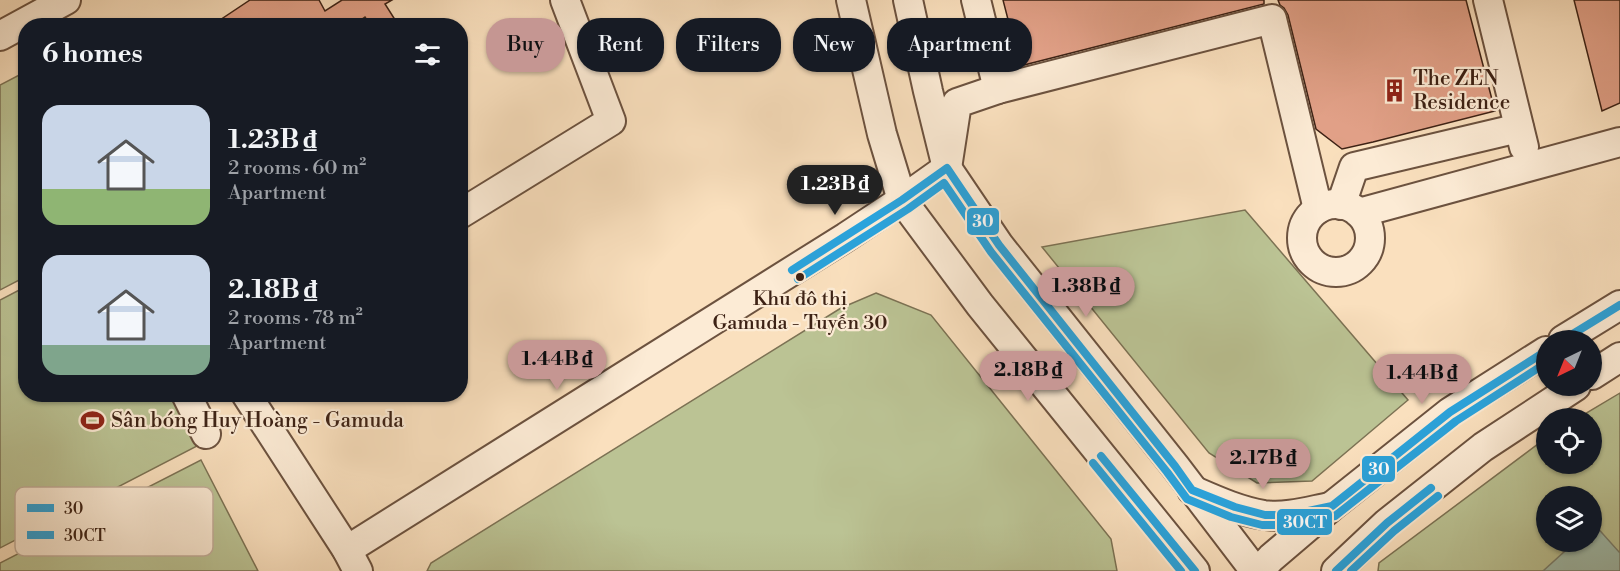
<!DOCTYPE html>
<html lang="en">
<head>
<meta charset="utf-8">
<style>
	:root { --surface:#171b24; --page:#242831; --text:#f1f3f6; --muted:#9ea1a6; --accent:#c59692 }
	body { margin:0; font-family:"Libre Bodoni",serif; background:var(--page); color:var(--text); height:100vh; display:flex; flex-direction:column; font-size:22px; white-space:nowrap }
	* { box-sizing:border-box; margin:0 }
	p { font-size:20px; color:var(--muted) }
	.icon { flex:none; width:33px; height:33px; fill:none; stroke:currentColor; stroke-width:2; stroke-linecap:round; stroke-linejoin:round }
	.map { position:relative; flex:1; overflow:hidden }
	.details { position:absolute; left:18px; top:18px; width:450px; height:384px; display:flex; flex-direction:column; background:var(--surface); border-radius:24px; box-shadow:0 2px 4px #0004 }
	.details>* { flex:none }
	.banner { position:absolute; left:486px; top:18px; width:570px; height:54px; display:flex; gap:12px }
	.needle { width:39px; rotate:223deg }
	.tools { position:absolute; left:1536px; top:330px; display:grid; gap:12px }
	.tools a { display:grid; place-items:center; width:66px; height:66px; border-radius:50%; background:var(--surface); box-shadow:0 2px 4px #0004; font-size:30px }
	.price { position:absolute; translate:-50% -51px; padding:0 14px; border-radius:21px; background:var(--accent); color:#111; font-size:20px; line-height:39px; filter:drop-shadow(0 2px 3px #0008) }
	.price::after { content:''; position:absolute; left:50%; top:36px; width:18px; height:14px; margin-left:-9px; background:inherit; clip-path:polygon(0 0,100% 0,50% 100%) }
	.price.current { background:#222; color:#fff }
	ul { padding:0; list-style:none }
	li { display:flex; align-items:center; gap:18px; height:150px; padding:0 24px }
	li span { display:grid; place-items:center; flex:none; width:168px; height:120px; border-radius:18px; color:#555 }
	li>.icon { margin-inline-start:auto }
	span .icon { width:72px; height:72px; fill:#fffc; stroke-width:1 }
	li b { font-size:26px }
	h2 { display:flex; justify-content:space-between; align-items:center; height:72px; padding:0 24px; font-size:26px }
	.tag { padding:0 21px; border-radius:24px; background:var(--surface); box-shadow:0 2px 4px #0004; font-size:21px; line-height:54px }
	.tag.current { background:var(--accent); color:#111 }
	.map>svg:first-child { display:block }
</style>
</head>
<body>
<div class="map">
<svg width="1620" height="571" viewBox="0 0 1620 571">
	<rect width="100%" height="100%" fill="#fae0be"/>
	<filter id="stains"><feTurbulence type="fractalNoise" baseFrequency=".00333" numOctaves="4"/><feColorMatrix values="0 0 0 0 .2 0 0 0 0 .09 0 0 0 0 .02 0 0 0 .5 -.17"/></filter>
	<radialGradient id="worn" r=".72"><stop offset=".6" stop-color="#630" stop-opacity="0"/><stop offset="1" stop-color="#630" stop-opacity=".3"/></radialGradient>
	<g fill="#bbc394" stroke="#7c7254" stroke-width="1.5" fill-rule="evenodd">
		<path d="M25 72V277L0 290V85Z"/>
		<path d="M1245 210 1408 400 1312 481 1257 483 1209 453 1042 247Z"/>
		<path d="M25 287 26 394 173 395 199 445 0 548V300Z"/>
		<path d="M876 293 931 315 1111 539 1117 571H427L431 563 841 308Z"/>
		<path d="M1620 393V571H1378L1379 563 1546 438V464H1592V418H1578ZM1546 496H1592V542H1546Z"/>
		<path d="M201 460 258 571H0V563Z"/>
	</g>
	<path fill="#9fbdad" stroke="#787f70" stroke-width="1.5" d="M1594 524 1620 553V571H1543L1575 542H1592V526Z"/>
	<g fill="#e1a087" stroke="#3d2215" stroke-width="1.5">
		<path d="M250 0H319L325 11 342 0H392L385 4 399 26H371L365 17 352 26H211Z"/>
		<path d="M1003 0H1264V4L1020 66Z"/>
		<path d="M1278 0H1466L1495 111 1373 142 1342 149 1316 129 1288 15 1284 8 1280 5Z"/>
		<path d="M1574 0H1620V103L1602 111Z"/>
	</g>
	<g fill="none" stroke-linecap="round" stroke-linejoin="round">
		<defs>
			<g id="minor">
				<path d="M851 0 882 134 902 200 980 305 1195 571"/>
				<path d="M908 0 928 91 947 168 999 245 1175 466 1255 571"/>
				<path d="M976 0 998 89"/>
				<path d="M1488 0 1524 147"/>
				<path d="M0 36 66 0"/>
				<circle cx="1336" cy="238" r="34"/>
				<path d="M1341 205 1354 167 1519 128"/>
				<path d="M1359 213 1620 142"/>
				<path d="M460 214 611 121 565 0"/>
				<path d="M1563 340 1620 305"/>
				<path d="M1592 375 1620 357"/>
				<path d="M186 394 206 434"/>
				<path d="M246 394 347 550 358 571"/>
				<path d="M1192 490C1215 500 1239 511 1264 515 1286 518 1309 511 1330 507"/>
				<path d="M347 550 846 237 902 200 947 168 957 103 998 89 1272 19 1318 209"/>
				<path d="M1259 571 1271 558 1332 506 1450 412 1546 351"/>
				<path d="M1336 571 1387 523 1483 447 1576 386"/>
			</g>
		</defs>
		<use href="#minor" stroke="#6c523f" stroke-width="32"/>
		<use href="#minor" stroke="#fcebd5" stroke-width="28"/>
		<defs>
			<g id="bus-1">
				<path d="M792 270 902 200 947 168 999 245 1175 466 1192 490 1235 507 1265 515H1289L1332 506 1450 412 1546 351"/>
				<path d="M1563 340 1620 305"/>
				<path d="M1101 456 1195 571"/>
				<path d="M1336 571 1387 523 1431 488"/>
			</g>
			<g id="bus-2">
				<path d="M798 279 908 209 944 183 991 252 1167 472 1187 499 1231 517 1262 525H1290L1335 516 1456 421 1546 363"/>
				<path d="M1093 463 1181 571"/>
				<path d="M1351 571 1394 531 1438 496"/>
			</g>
		</defs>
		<use href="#bus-1" stroke="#fcebd5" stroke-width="12"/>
		<use href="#bus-2" stroke="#fcebd5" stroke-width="12"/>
		<use href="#bus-1" stroke="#2aa3dc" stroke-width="8"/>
		<use href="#bus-2" stroke="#2aa3dc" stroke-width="8"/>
	</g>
	<defs>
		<symbol id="building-bare" viewBox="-9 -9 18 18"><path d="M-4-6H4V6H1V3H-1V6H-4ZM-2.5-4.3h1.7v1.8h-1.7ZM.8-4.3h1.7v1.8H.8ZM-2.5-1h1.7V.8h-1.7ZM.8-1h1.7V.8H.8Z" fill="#8f2418" stroke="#fcebd5" stroke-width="2.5" paint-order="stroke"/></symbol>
		<symbol id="stadium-bare" viewBox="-9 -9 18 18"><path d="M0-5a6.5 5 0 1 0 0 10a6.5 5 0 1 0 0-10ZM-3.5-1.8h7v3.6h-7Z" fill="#8f2418" stroke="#fcebd5" stroke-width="2.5" paint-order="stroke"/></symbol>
	</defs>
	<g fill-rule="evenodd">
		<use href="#building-bare" x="1378" y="74" width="33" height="33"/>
		<use href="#stadium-bare" x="76" y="404" width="33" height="33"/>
	</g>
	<circle fill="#3d2215" stroke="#fcebd5" stroke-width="2" cx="800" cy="277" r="5"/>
	<g text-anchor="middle" stroke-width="4.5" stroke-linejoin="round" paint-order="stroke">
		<g font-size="20" fill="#3d2215" stroke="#fcebd5">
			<text x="800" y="305">Khu đô thị<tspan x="800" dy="24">Gamuda - Tuyến 30</tspan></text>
		</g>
		<g font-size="21" fill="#3d2215" stroke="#fcebd5" text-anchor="start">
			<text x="1413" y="85">The ZEN<tspan x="1413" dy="24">Residence</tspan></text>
			<text x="111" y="427">Sân bóng Huy Hoàng - Gamuda</text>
		</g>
	</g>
	<rect x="15" y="487" width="198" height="69" rx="9" fill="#fcebd5" stroke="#c3af9b" stroke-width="1.5"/>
	<rect x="27" y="504" width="27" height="8" fill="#2aa3dc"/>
	<rect x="27" y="531" width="27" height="8" fill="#2aa3dc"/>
	<g font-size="16" fill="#3d2215">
		<text x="64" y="514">30</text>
		<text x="64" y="541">30CT</text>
	</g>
	<g stroke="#fcebd5" stroke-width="2">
		<rect x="966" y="207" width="34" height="29" rx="6" fill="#2aa3dc"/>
		<rect x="1361" y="455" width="35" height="28" rx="6" fill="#2aa3dc"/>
		<rect x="1276" y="508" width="57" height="28" rx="6" fill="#2aa3dc"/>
	</g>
	<g font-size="16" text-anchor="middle" font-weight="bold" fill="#fff">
		<text x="983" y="227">30</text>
		<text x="1379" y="475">30</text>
		<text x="1305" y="528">30CT</text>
	</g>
	<rect width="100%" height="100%" filter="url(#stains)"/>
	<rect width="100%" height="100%" fill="url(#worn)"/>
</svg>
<div class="tools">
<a><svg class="needle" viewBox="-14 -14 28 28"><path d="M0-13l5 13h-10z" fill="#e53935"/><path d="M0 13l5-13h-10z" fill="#9ea1a6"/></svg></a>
<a><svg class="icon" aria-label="locate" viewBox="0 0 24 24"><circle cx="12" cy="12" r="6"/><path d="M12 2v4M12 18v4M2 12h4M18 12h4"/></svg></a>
<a><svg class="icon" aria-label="layers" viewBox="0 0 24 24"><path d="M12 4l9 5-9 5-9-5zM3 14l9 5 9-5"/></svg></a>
</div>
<b class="price current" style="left:835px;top:216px">1.23B ₫</b>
<b class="price" style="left:1086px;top:318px">1.38B ₫</b>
<b class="price" style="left:557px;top:391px">1.44B ₫</b>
<b class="price" style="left:1028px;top:402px">2.18B ₫</b>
<b class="price" style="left:1422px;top:405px">1.44B ₫</b>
<b class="price" style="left:1263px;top:490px">2.17B ₫</b>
<div class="banner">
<a class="tag current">Buy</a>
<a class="tag">Rent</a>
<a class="tag">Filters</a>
<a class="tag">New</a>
<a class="tag">Apartment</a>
</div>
<section class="details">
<h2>6 homes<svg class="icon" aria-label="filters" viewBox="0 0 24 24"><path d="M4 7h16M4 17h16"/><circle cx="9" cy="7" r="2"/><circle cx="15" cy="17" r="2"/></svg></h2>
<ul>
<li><span style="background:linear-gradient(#c9d6e8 70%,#8fb573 0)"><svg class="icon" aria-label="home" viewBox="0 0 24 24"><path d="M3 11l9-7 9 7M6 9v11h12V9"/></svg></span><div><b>1.23B ₫</b><p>2 rooms · 60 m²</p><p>Apartment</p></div></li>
<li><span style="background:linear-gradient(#c9d6e8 75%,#7fa58c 0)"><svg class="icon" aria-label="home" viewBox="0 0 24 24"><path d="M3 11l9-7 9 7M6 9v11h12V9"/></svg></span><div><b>2.18B ₫</b><p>2 rooms · 78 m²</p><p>Apartment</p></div></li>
</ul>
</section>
</div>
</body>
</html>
